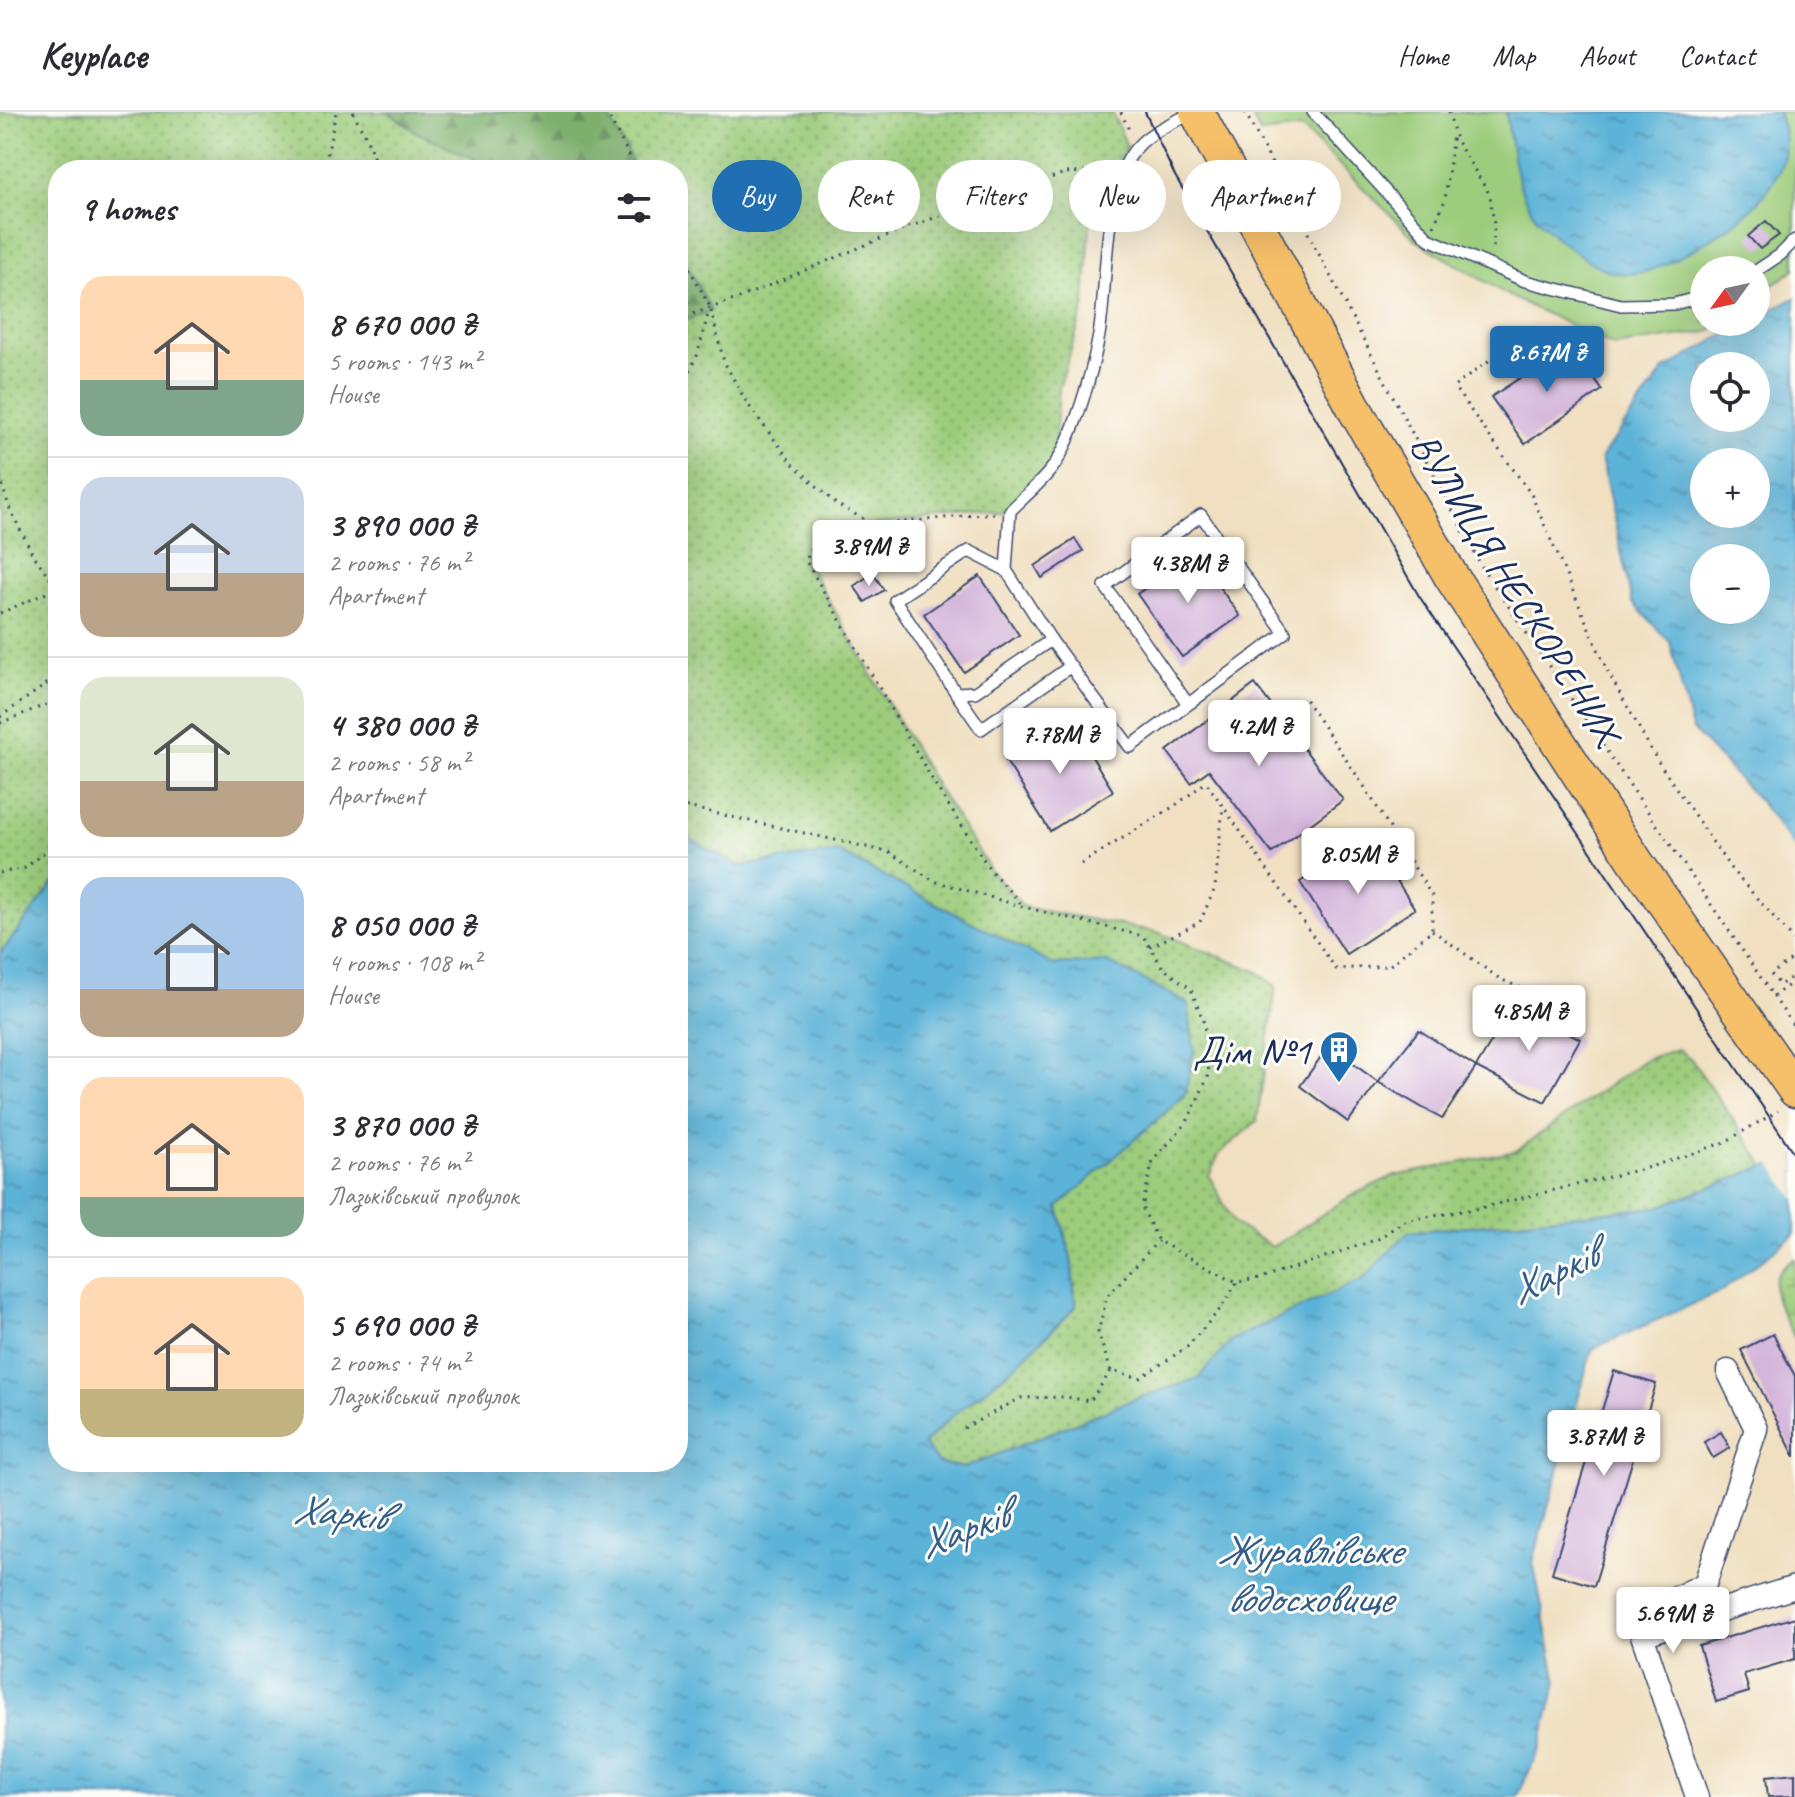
<!DOCTYPE html>
<html lang="en">
<head>
<meta charset="utf-8">
<style>
	:root { --surface:#fff; --page:#f7f7f7; --text:#2b2b33; --muted:#7c7c81; --line:#e1e1e2; --accent:#1f6fb2 }
	body { margin:0; font-family:Caveat,sans-serif; background:var(--page); color:var(--text); height:100vh; display:flex; flex-direction:column; font-size:30px; white-space:nowrap }
	* { box-sizing:border-box; margin:0 }
	p { font-size:26px; color:var(--muted) }
	.icon { flex:none; width:44px; height:44px; fill:none; stroke:currentColor; stroke-width:2; stroke-linecap:round; stroke-linejoin:round }
	.map { position:relative; flex:1; overflow:hidden }
	.side { position:absolute; left:48px; top:48px; width:640px; height:1312px; display:flex; flex-direction:column; background:var(--surface); border-radius:32px; box-shadow:0 8px 32px #0002 }
	.side>* { flex:none }
	.banner { position:absolute; left:712px; top:48px; width:760px; height:72px; display:flex; gap:16px }
	.needle { width:52px; rotate:237deg }
	.controls { position:absolute; left:1690px; top:144px; display:grid; gap:16px }
	.controls a { display:grid; place-items:center; width:80px; height:80px; border-radius:50%; background:var(--surface); box-shadow:0 8px 32px #0002; font-size:40px }
	.price { position:absolute; translate:-50% -68px; padding:0 18px; border-radius:8px; background:#fff; color:#222; font-size:26px; line-height:52px; filter:drop-shadow(0 2px 4px #0008) }
	.price::after { content:''; position:absolute; left:50%; top:48px; width:24px; height:18px; margin-left:-12px; background:inherit; clip-path:polygon(0 0,100% 0,50% 100%) }
	.price.current { background:var(--accent); color:#fff }
	ul { padding:0; list-style:none }
	li { display:flex; align-items:center; gap:24px; height:200px; padding:0 32px }
	li+li { border-top:2px solid var(--line) }
	li span { display:grid; place-items:center; flex:none; width:224px; height:160px; border-radius:24px; color:#555 }
	li>.icon { margin-inline-start:auto }
	span .icon { width:96px; height:96px; fill:#fffc; stroke-width:1 }
	li b { font-size:34px }
	h2 { display:flex; justify-content:space-between; align-items:center; height:96px; padding:0 32px; font-size:34px }
	.pill { padding:0 28px; border-radius:36px; background:var(--surface); box-shadow:0 8px 32px #0002; font-size:28px; line-height:72px }
	.pill.current { background:var(--accent); color:#fff }
	header { display:flex; align-items:center; gap:48px; box-sizing:border-box; height:112px; padding:0 40px; background:var(--surface); border-bottom:2px solid var(--line) }
	header strong { font-size:38px }
	nav { display:flex; gap:44px; margin-inline-start:auto; font-size:28px }
	.map>svg:first-child { display:block }
</style>
</head>
<body>
<header>
<strong>Keyplace</strong>
<nav><a>Home</a><a>Map</a><a>About</a><a>Contact</a></nav>
</header>
<div class="map">
<svg width="1795" height="1685" viewBox="0 0 1795 1685">
	<defs>
		<pattern id="grass-dots" width="8" height="8" patternUnits="userSpaceOnUse" patternTransform="scale(2)"><rect width="8" height="8" fill="#9ccc7c"/><path d="M2 2h.1M6 6h.1" fill="none" stroke="#7ea669" stroke-width="1.8" stroke-linecap="round"/></pattern>
		<pattern id="forest-firs" width="22" height="20" patternUnits="userSpaceOnUse" patternTransform="scale(2)"><rect width="22" height="20" fill="#7db06c"/><path d="M5 1l3.5 6h-7zM16 11l3.5 6h-7z" fill="#66905c"/></pattern>
		<pattern id="wetland-marsh" width="20" height="14" patternUnits="userSpaceOnUse" patternTransform="scale(2)"><rect width="20" height="14" fill="#9ccc7c"/><path d="M1 5h8M5 5V1M11 12h8M15 12V8" fill="none" stroke="#7ea669"/></pattern>
		<pattern id="water-ripples" width="26" height="14" patternUnits="userSpaceOnUse" patternTransform="scale(2)"><rect width="26" height="14" fill="#5cb3d8"/><path d="M2 4q2-2 4 0t4 0M15 11q2-2 4 0t4 0" fill="none" stroke="#4b92b2"/></pattern>
	</defs>
	<rect width="100%" height="100%" fill="#fdfcf7"/>
	<filter id="ink" filterUnits="userSpaceOnUse"><feTurbulence type="fractalNoise" baseFrequency=".0125" numOctaves="2"/><feDisplacementMap in="SourceGraphic" scale="16" xChannelSelector="R" yChannelSelector="G"/><feConvolveMatrix kernelMatrix="1 2 1 2 8 2 1 2 1" color-interpolation-filters="sRGB"/></filter>
	<filter id="wash" filterUnits="userSpaceOnUse"><feTurbulence type="fractalNoise" baseFrequency=".006" numOctaves="4" result="noise"/><feDisplacementMap in="SourceGraphic" scale="32" xChannelSelector="R" yChannelSelector="G"/><feGaussianBlur stdDeviation="1.8" result="paint"/><feColorMatrix in="noise" values="0 0 0 0 0 0 0 0 0 0 0 0 0 0 0 0 0 1.4 0 .05"/><feComposite in="paint" operator="in"/></filter>
	<g filter="url(#wash)">
		<rect width="100%" height="100%" fill="#f0dfc0"/>
		<g fill="url(#grass-dots)" stroke="#5c7e6d" stroke-width="2">
			<path d="M0 0H388L416 20 473 46 483 58H58V766L0 842Z"/>
			<path d="M606 0H1112L1127 34 1090 113 1085 193 1059 276 1053 355 1010 399 875 413 814 427 806 449 936 674 991 759 1024 795 1157 820 1256 859 1276 874 1257 1009 1219 1042 1209 1064 1234 1111 1272 1135 1351 1084 1391 1065 1516 1039 1646 947 1678 937 1691 947 1765 1054 1658 1095 1408 1120 1363 1167 1198 1267 1137 1286 964 1356 938 1351 924 1332 951 1305 1013 1256 1076 1195 1071 1146 1058 1095 1185 983 1108 850 1053 853 838 740 740 754 678 721V207L709 195 678 135V58H637Z"/>
		</g>
		<g fill="url(#forest-firs)" stroke="#4c7065" stroke-width="2">
			<path d="M389 0H606L637 58H483L473 46 416 20Z"/>
			<path d="M678 135 711 199 678 211Z"/>
		</g>
		<path fill="url(#wetland-marsh)" stroke="#5c7e6d" stroke-width="2" d="M1795 1147V1227C1783 1200 1755 1166 1795 1147Z"/>
		<path fill="#9ccc7c" stroke="#5c7e6d" stroke-width="2" d="M1250 0H1506L1518 66 1667 150 1720 121 1750 98 1785 21 1778 0H1795V157L1756 185V158H1704V210H1722L1708 220 1614 234 1513 186 1417 129 1302 16 1260 21Z"/>
		<g fill="url(#water-ripples)" stroke="#3c719b" stroke-width="2" fill-rule="evenodd">
			<path d="M1506 0H1778C1783 15 1788 32 1783 48 1778 66 1763 85 1750 98 1730 117 1666 157 1639 161 1631 162 1616 162 1609 159 1588 152 1549 122 1536 105 1514 77 1512 34 1506 0Z"/>
			<path d="M1795 186V736L1760 690 1692 617 1670 530 1632 490 1601 346 1664 258 1743 212 1756 210V206ZM1704 254H1756V306H1704ZM1756 350V402H1704V350ZM1704 446H1756V498H1704Z"/>
			<path d="M678 721 740 754 838 740 1053 853 1108 850 1188 891 1194 938 1185 983 1058 1095 1071 1146 1076 1195 1013 1256 951 1305 924 1332 938 1351 964 1356 1137 1286 1198 1267 1233 1227 1363 1167 1408 1120 1658 1095 1795 1043V1122L1722 1179 1592 1237 1533 1450 1557 1570 1540 1636 1517 1685H0V842L58 766V1350H678Z"/>
		</g>
		<path fill="#f0dfc0" d="M1795 1039V1087L1769 1049Z"/>
		<g id="blocks">
			<g fill="#d4b6db">
				<path d="M1766 109 1779 123 1760 137 1748 124Z"/>
				<path d="M1570 233 1602 278 1525 332 1491 285Z"/>
				<path d="M1075 427 1083 439 1042 466 1035 454Z"/>
				<path d="M1195 441 1240 504 1182 545 1137 482Z"/>
				<path d="M873 461 884 478 865 490 854 474Z"/>
				<path d="M980 464 1019 523 964 560 924 502Z"/>
				<path d="M1255 572 1343 688 1272 741 1209 658 1191 671 1167 639Z"/>
				<path d="M1070 609 1113 679 1050 719 1006 649Z"/>
				<path d="M1369 725 1415 797 1346 842 1300 770Z"/>
				<path d="M1515 891 1580 927 1545 990 1476 955Z"/>
				<path d="M1419 918 1476 955 1442 1007 1378 970Z"/>
				<path d="M1329 934 1378 970 1348 1010 1300 974Z"/>
				<path d="M1773 1222 1795 1264V1345L1741 1238Z"/>
				<path d="M1614 1259 1656 1272 1594 1474 1552 1461Z"/>
				<path d="M1721 1320 1730 1336 1713 1346 1704 1330Z"/>
				<path d="M1795 1505V1547L1744 1562 1749 1580 1716 1590 1699 1534Z"/>
				<path d="M1795 1662V1684L1768 1685 1766 1665Z"/>
			</g>
		</g>
	</g>
	<g filter="url(#ink)">
		<use href="#blocks" fill-opacity="0" stroke="#3b496d" stroke-width="2"/>
		<g fill="none" stroke-linecap="round" stroke-linejoin="round">
			<defs>
				<g id="service">
					<path d="M1313 0 1429 127 1525 169 1621 193 1674 192 1704 184"/>
					<path d="M1756 159 1780 143 1795 128"/>
					<path d="M1006 458 969 439 895 488 956 581 975 580 1051 528"/>
					<path d="M956 581 981 617 1071 554"/>
					<path d="M1188 592 1105 474 1201 403 1285 521 1130 635 1051 528 1006 458 1010 399C1024 385 1041 371 1053 355 1074 326 1093 258 1099 223 1108 172 1102 72 1138 34 1153 18 1176 9 1195 0"/>
				</g>
				<g id="minor">
					<path d="M1642 1523 1636 1505 1705 1472 1756 1317 1728 1259"/>
					<path d="M1697 1685 1642 1523 1795 1475"/>
				</g>
				<path id="primary" d="M1197 0 1357 301 1451 464 1636 750 1795 978"/>
			</defs>
			<use href="#service" stroke="#3b496d" stroke-width="14"/>
			<use href="#minor" stroke="#3b496d" stroke-width="25"/>
			<use href="#primary" stroke="#3b496d" stroke-width="37"/>
			<g stroke="#3b496d" stroke-width="3" stroke-dasharray="2 6" stroke-linecap="butt">
				<path d="M353 0 367 27 378 58"/>
				<path d="M606 0 637 58"/>
				<path d="M1121 0 1131 22"/>
				<path d="M1245 0 1483 457 1795 916"/>
				<path d="M1449 0 1456 28 1490 83 1494 113 1493 141"/>
				<path d="M324 58 336 0"/>
				<path d="M1434 114 1445 88 1453 21"/>
				<path d="M678 135 710 195 724 250 747 291 792 351 836 392 873 412"/>
				<path d="M678 207 737 187 911 114 1065 61 1110 59"/>
				<path d="M1495 244 1454 275 1531 382 1607 558 1657 648 1731 757 1795 829"/>
				<path d="M678 280 697 244 709 199"/>
				<path d="M0 365 9 395 31 439 58 478"/>
				<path d="M994 401 875 413 814 427 806 449 936 674 991 759 1024 795"/>
				<path d="M0 501 58 476"/>
				<path d="M0 605 58 564"/>
				<path d="M0 611 58 588"/>
				<path d="M678 693 889 740 934 769 1024 795 1143 824 1163 856 1191 877 1204 911 1209 963 1187 1010 1153 1049 1142 1095 1158 1129 1237 1170 1260 1167 1378 1127 1404 1109 1480 1096 1650 1055 1723 1031 1778 999"/>
				<path d="M1081 752 1176 693 1206 670 1336 857 1389 854 1432 818V784L1364 674 1303 584"/>
				<path d="M0 761 25 756 58 729"/>
				<path d="M1432 818 1500 867 1553 890"/>
				<path d="M1150 835 1200 810 1215 776 1223 694"/>
				<path d="M1795 856 1790 849 1771 862 1780 873 1795 863"/>
				<path d="M1773 884 1795 869"/>
				<path d="M1111 1259 1098 1221 1107 1184 1158 1129"/>
				<path d="M964 1316 1021 1286 1065 1285 1090 1289 1111 1259 1140 1266 1187 1235 1222 1195 1237 1170"/>
			</g>
			<use href="#service" stroke="#fff" stroke-width="11"/>
			<use href="#minor" stroke="#fff" stroke-width="22"/>
			<use href="#primary" stroke="#f6c06b" stroke-width="34"/>
			<path stroke="#1b2f5e" stroke-width="2" d="M1145 0 1174 62 1419 484 1795 1043"/>
		</g>
	</g>
	<defs>
		<symbol id="building-pin" viewBox="-11 -11 22 30"><path d="M0 17L-7.5 6A9.5 9.5 0 1 1 7.5 6Z" fill="#1f6fb2" stroke="#fdfcf7"/><path d="M-4-6H4V6H1V3H-1V6H-4ZM-2.5-4.3h1.7v1.8h-1.7ZM.8-4.3h1.7v1.8H.8ZM-2.5-1h1.7V.8h-1.7ZM.8-1h1.7V.8H.8Z" fill="#fff"/></symbol>
	</defs>
	<g fill-rule="evenodd">
		<use href="#building-pin" x="1317" y="916" width="44" height="60"/>
	</g>
	<g text-anchor="middle" stroke-width="6" stroke-linejoin="round" paint-order="stroke">
		<g font-size="40" fill="#1b2f5e" stroke="#fdfcf7">
			<text transform="translate(1516 476) rotate(58)" y="14">ВУЛИЦЯ НЕСКОРЕНИХ</text>
		</g>
		<g font-size="40" fill="#1b2f5e" stroke="#fdfcf7" text-anchor="end">
			<text x="1311" y="952">Дім №1</text>
		</g>
		<g font-size="42" font-style="italic" fill="#325d89" stroke="#fdfcf7">
			<text transform="translate(1553 1159) rotate(-26)" y="15">Харків</text>
			<text transform="translate(340 1399) rotate(5)" y="15">Харків</text>
			<text transform="translate(963 1416) rotate(-21)" y="15">Харків</text>
			<text x="1309" y="1452">Журавлівське<tspan x="1309" dy="48">водосховище</tspan></text>
		</g>
	</g>
</svg>
<div class="controls">
<a><svg class="needle" viewBox="-14 -14 28 28"><path d="M0-13l5 13h-10z" fill="#e53935"/><path d="M0 13l5-13h-10z" fill="#7c7c81"/></svg></a>
<a><svg class="icon" aria-label="locate" viewBox="0 0 24 24"><circle cx="12" cy="12" r="6"/><path d="M12 2v4M12 18v4M2 12h4M18 12h4"/></svg></a>
<a>+</a>
<a>−</a>
</div>
<b class="price current" style="left:1547px;top:282px">8.67M ₴</b>
<b class="price" style="left:869px;top:476px">3.89M ₴</b>
<b class="price" style="left:1188px;top:493px">4.38M ₴</b>
<b class="price" style="left:1259px;top:656px">4.2M ₴</b>
<b class="price" style="left:1060px;top:664px">7.78M ₴</b>
<b class="price" style="left:1358px;top:784px">8.05M ₴</b>
<b class="price" style="left:1529px;top:941px">4.85M ₴</b>
<b class="price" style="left:1604px;top:1366px">3.87M ₴</b>
<b class="price" style="left:1673px;top:1543px">5.69M ₴</b>
<div class="banner">
<a class="pill current">Buy</a>
<a class="pill">Rent</a>
<a class="pill">Filters</a>
<a class="pill">New</a>
<a class="pill">Apartment</a>
</div>
<section class="side">
<h2>9 homes<svg class="icon" aria-label="filters" viewBox="0 0 24 24"><path d="M4 7h16M4 17h16"/><circle cx="9" cy="7" r="2"/><circle cx="15" cy="17" r="2"/></svg></h2>
<ul>
<li><span style="background:linear-gradient(#ffd9b3 65%,#7fa58c 0)"><svg class="icon" aria-label="home" viewBox="0 0 24 24"><path d="M3 11l9-7 9 7M6 9v11h12V9"/></svg></span><div><b>8 670 000 ₴</b><p>5 rooms · 143 m²</p><p>House</p></div></li>
<li><span style="background:linear-gradient(#c9d6e8 60%,#b9a48a 0)"><svg class="icon" aria-label="home" viewBox="0 0 24 24"><path d="M3 11l9-7 9 7M6 9v11h12V9"/></svg></span><div><b>3 890 000 ₴</b><p>2 rooms · 76 m²</p><p>Apartment</p></div></li>
<li><span style="background:linear-gradient(#dfe7d0 65%,#b9a48a 0)"><svg class="icon" aria-label="home" viewBox="0 0 24 24"><path d="M3 11l9-7 9 7M6 9v11h12V9"/></svg></span><div><b>4 380 000 ₴</b><p>2 rooms · 58 m²</p><p>Apartment</p></div></li>
<li><span style="background:linear-gradient(#a9c7e8 70%,#b9a48a 0)"><svg class="icon" aria-label="home" viewBox="0 0 24 24"><path d="M3 11l9-7 9 7M6 9v11h12V9"/></svg></span><div><b>8 050 000 ₴</b><p>4 rooms · 108 m²</p><p>House</p></div></li>
<li><span style="background:linear-gradient(#ffd9b3 75%,#7fa58c 0)"><svg class="icon" aria-label="home" viewBox="0 0 24 24"><path d="M3 11l9-7 9 7M6 9v11h12V9"/></svg></span><div><b>3 870 000 ₴</b><p>2 rooms · 76 m²</p><p>Лазьківський провулок</p></div></li>
<li><span style="background:linear-gradient(#ffd9b3 70%,#c2b280 0)"><svg class="icon" aria-label="home" viewBox="0 0 24 24"><path d="M3 11l9-7 9 7M6 9v11h12V9"/></svg></span><div><b>5 690 000 ₴</b><p>2 rooms · 74 m²</p><p>Лазьківський провулок</p></div></li>
</ul>
</section>
</div>
</body>
</html>
